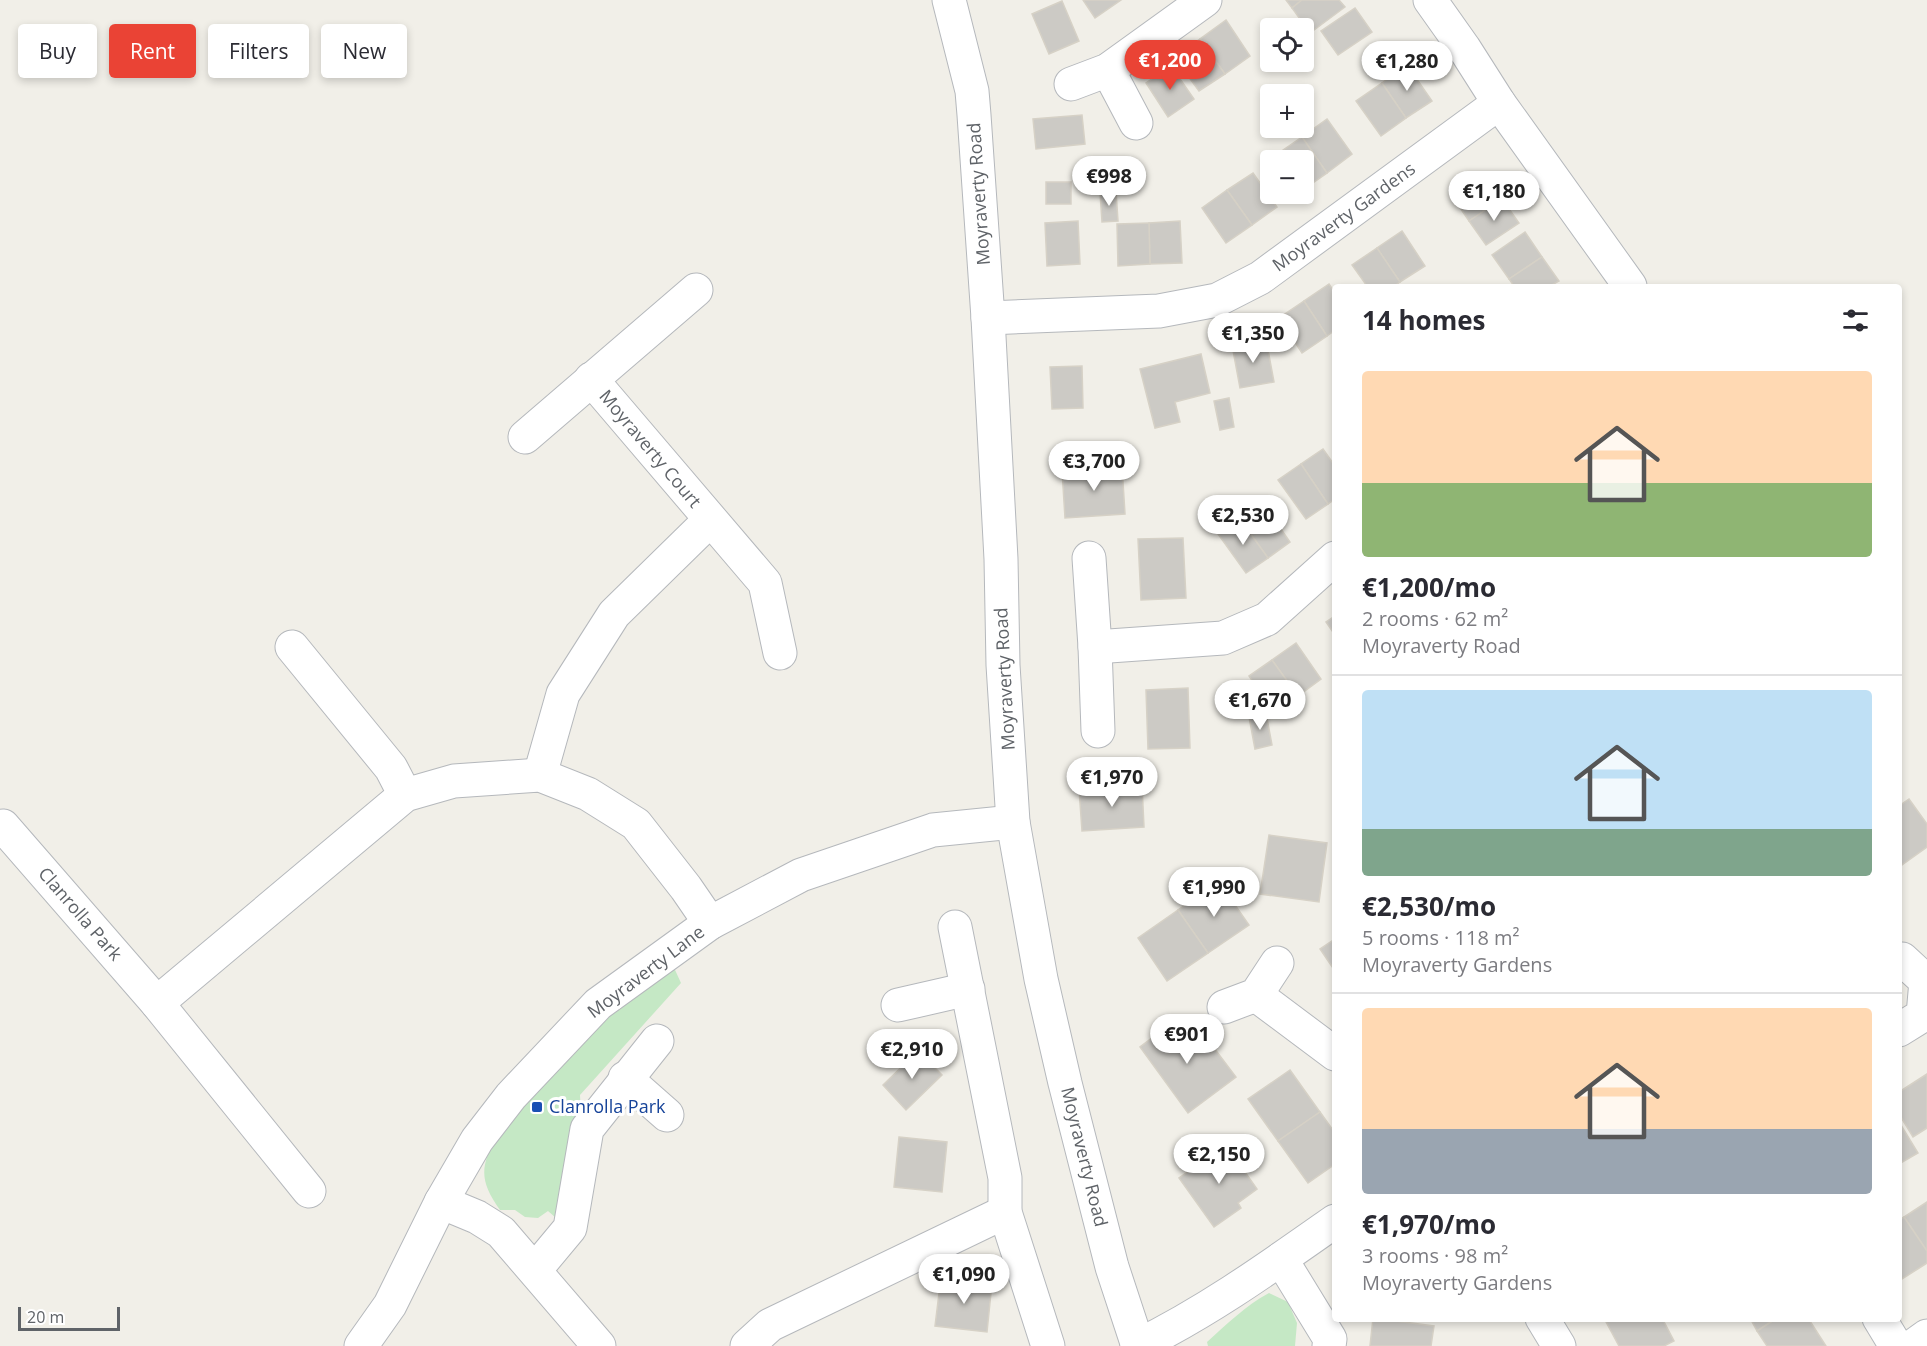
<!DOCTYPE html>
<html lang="en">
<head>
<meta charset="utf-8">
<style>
	:root { --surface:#fff; --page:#f7f7f7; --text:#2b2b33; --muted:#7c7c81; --line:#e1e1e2; --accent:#ea4335 }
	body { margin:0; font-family:"Open Sans",sans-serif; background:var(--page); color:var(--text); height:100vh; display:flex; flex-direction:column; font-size:22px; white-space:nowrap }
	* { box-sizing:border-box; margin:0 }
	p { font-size:20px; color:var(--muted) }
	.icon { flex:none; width:33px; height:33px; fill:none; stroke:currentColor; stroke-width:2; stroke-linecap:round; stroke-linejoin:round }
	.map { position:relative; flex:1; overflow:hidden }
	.details { position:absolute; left:1332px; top:284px; width:570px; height:1038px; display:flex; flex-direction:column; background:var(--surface); border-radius:6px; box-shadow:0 3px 9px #0003 }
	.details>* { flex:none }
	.top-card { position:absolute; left:18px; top:24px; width:570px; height:54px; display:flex; gap:12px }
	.buttons { position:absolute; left:1260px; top:18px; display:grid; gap:12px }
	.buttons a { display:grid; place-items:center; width:54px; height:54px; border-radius:6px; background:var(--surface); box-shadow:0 3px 9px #0003; font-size:30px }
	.scale { position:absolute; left:18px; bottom:15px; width:102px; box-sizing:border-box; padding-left:6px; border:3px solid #5f6368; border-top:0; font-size:16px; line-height:21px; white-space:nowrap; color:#5f6368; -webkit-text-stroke:4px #fff; paint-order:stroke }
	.price { position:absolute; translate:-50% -51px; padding:0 14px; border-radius:21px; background:#fff; color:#222; font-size:20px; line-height:39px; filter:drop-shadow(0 2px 3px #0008) }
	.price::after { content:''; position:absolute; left:50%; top:36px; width:18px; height:14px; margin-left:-9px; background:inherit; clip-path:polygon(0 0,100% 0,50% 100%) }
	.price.on { background:var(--accent); color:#fff }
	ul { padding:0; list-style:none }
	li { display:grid; align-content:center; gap:12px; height:318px; padding:0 30px }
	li+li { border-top:2px solid var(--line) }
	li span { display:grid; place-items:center; height:186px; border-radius:6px; color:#555 }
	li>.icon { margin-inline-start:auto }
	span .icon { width:108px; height:108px; fill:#fffc; stroke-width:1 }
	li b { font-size:26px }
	h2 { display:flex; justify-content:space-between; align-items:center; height:72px; padding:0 30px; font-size:26px }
	.pill { padding:0 21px; border-radius:6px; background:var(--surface); box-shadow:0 3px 9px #0003; font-size:21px; line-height:54px }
	.pill.on { background:var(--accent); color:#fff }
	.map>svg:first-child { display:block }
</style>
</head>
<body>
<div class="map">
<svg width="1927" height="1346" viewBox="0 0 1927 1346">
	<rect width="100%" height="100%" fill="#f1efe8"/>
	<g fill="#c5e8c5">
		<path d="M670 959 681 983 580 1095 581 1114 556 1218 548 1211 538 1218 525 1217 515 1210H500C479 1180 480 1167 497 1135L581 1036Z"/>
		<path d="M1269 1293 1288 1302 1297 1323 1295 1346H1208L1207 1342C1227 1324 1245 1306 1269 1293Z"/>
	</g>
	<g fill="#cccac5" stroke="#d6d1c6" stroke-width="1.5">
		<path d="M1083 0H1121L1095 18Z"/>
		<path d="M1286 0H1302L1292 8Z"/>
		<path d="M1302 0H1339L1345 7 1310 33 1292 8Z"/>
		<path d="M1062 1 1079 41 1049 54 1032 14Z"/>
		<path d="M1355 8 1372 32 1338 55 1321 31Z"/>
		<path d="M1226 20 1250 56 1225 74 1200 39Z"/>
		<path d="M1200 39 1225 74 1199 91 1174 57Z"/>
		<path d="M1407 65 1432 101 1406 118 1382 83Z"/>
		<path d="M1171 66 1194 99 1168 117 1146 83Z"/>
		<path d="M1382 83 1406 118 1381 136 1356 101Z"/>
		<path d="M1082 115 1085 144 1036 149 1033 119Z"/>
		<path d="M1327 119 1352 154 1327 173 1302 137Z"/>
		<path d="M1302 137 1327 173 1304 189V160H1280L1276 155Z"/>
		<path d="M1253 173 1277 207 1252 225 1227 190Z"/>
		<path d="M1485 174 1502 199 1469 221 1452 196Z"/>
		<rect x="1046" y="182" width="25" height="22"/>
		<path d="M1227 190 1252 225 1226 243 1202 208Z"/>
		<path d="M1116 191 1118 221 1102 222 1100 192Z"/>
		<path d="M1502 199 1519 223 1486 245 1469 221Z"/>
		<path d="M1078 221 1080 264 1047 266 1045 223Z"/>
		<path d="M1180 221 1182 263 1150 264 1149 223Z"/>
		<path d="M1149 223 1150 264 1118 266 1117 224Z"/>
		<path d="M1402 231 1425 266 1400 282 1377 248Z"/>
		<path d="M1525 232 1542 257 1509 279 1492 255Z"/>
		<path d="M1377 248 1400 282 1394 286H1367L1352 265Z"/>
		<path d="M1542 257 1559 281 1550 286H1514L1509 279Z"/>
		<path d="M1329 284 1335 293V330L1327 336 1304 301Z"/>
		<path d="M1304 301 1327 336 1302 353 1279 318Z"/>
		<path d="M1266 339 1274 382 1240 388 1232 345Z"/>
		<path d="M1201 354 1210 393 1175 402 1180 422 1155 428 1140 369Z"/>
		<path d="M1082 366 1083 408 1052 409 1050 367Z"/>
		<path d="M1229 398 1234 427 1220 430 1214 401Z"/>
		<path d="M1323 449 1335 466V499L1328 504 1301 464Z"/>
		<path d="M1301 464 1328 504 1306 519 1278 480Z"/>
		<path d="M1122 466 1125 514 1065 518 1062 470Z"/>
		<path d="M1263 503 1290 542 1268 558 1240 519Z"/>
		<path d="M1240 519 1268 558 1246 573 1218 534Z"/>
		<path d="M1183 538 1186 598 1141 600 1138 539Z"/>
		<path d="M1335 616V635L1326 622Z"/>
		<path d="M1296 643 1321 679 1298 696 1272 660Z"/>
		<path d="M1272 660 1298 696 1274 713 1249 676Z"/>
		<path d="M1188 688 1190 748 1148 749 1146 690Z"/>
		<path d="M1266 713 1272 745 1255 749 1249 717Z"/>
		<path d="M1142 785 1144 827 1082 831 1079 789Z"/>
		<path d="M1909 799 1927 824V847L1899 867V806Z"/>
		<path d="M1269 835 1327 843 1319 902 1260 894Z"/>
		<path d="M1219 882 1249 925 1208 953 1178 910Z"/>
		<path d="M1178 910 1208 953 1167 981 1138 938Z"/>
		<path d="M1335 939V971L1320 949Z"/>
		<path d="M1180 1017 1203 1049 1211 1044 1236 1077 1188 1113 1140 1047Z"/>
		<path d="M918 1051 942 1075 906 1110 883 1085Z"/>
		<path d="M1290 1070 1320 1112 1278 1141 1248 1099Z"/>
		<path d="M1927 1074V1128L1913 1137 1899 1114V1092Z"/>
		<path d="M1320 1112 1335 1133V1164L1308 1183 1278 1141Z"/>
		<path d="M1899 1122 1918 1153 1899 1164Z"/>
		<path d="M899 1137 947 1142 942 1192 894 1187Z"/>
		<path d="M1226 1145 1257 1189 1238 1203 1241 1208 1214 1227 1179 1178Z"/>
		<path d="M1927 1202V1251L1904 1217Z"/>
		<path d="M1904 1217 1927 1251V1263L1899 1281V1220Z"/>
		<path d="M941 1277 992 1283 987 1332 935 1326Z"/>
		<path d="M1373 1318 1434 1326 1431 1346H1370Z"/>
		<path d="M1608 1318H1662L1674 1341 1664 1346H1619L1605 1320Z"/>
		<path d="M1750 1318H1777L1757 1331Z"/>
		<path d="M1777 1318H1808L1826 1346H1767L1757 1331Z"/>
	</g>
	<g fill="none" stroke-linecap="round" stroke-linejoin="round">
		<defs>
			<g id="minor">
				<path d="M949 0 972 91 974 115 988 318 1001 559 1003 665 1013 822 1041 979 1065 1083 1112 1267 1138 1346"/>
				<path d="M1430 0 1464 48 1499 103 1630 286"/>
				<path d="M1108 70 1136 123"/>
				<path d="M1071 84 1108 70 1205 0"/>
				<path d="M988 318 1159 311 1217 300 1260 278 1499 103"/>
				<path d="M591 379 765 583 780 653"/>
				<path d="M525 437 696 290"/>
				<path d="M1089 558 1095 647 1098 731"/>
				<path d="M292 647 391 768 405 795"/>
				<path d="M1095 647 1223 638 1267 619 1335 558"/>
				<path d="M540 775 563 694 614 614 710 520"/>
				<path d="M3 826 157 1003 309 1191"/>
				<path d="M955 927 1005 1178V1212L1048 1346"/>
				<path d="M1899 959H1902L1926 981 1923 1015 1899 1030"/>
				<path d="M1256 995 1335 1054"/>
				<path d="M157 1003 405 795 454 781 540 775 588 794 636 824 686 888 710 923"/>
				<path d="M898 1005 968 989"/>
				<path d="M1224 1007 1256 995 1277 963"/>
				<path d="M625 1078 667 1115"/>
				<path d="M441 1202 477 1217 501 1232 599 1346"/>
				<path d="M1281 1259 1330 1339 1329 1346"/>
				<path d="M535 1270 570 1228 587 1129 657 1041"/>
				<path d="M1542 1318 1559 1346"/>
				<path d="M1879 1318 1896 1346"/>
				<path d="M361 1346 390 1305 441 1202 477 1140 511 1096 598 1004 710 923 801 875 933 830 1013 822"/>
				<path d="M747 1346 770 1325 1005 1212"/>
				<path d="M1137 1346C1207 1312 1271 1266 1335 1221"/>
				<path d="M1913 1346 1927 1336"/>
			</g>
		</defs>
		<use href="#minor" stroke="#b5b8bc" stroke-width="35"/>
		<use href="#minor" stroke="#fff" stroke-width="33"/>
	</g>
	<rect fill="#1a4fb4" stroke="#fff" stroke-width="2" x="531" y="1101" width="12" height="12" rx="3"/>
	<g text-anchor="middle" stroke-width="6" stroke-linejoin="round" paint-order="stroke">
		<g font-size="18" fill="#5f6368" stroke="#fff">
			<text transform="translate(979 194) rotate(-94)" y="6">Moyraverty Road</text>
			<text transform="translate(1344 217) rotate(-36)" y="6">Moyraverty Gardens</text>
			<text transform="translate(650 449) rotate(50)" y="6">Moyraverty Court</text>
			<text transform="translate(1005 679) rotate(-93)" y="6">Moyraverty Road</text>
			<text transform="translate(80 914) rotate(49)" y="6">Clanrolla Park</text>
			<text transform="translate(646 972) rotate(-37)" y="6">Moyraverty Lane</text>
			<text transform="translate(1084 1157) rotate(76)" y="6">Moyraverty Road</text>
		</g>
		<g font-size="18" fill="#164399" stroke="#fff" text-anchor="start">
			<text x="549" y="1113">Clanrolla Park</text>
		</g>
	</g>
</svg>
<div class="buttons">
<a><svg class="icon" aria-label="locate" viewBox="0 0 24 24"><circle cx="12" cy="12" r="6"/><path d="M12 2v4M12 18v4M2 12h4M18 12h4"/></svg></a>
<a>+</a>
<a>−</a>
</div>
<div class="scale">20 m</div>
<b class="price on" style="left:1170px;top:91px">€1,200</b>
<b class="price" style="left:1407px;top:92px">€1,280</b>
<b class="price" style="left:1109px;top:207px">€998</b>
<b class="price" style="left:1494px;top:222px">€1,180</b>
<b class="price" style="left:1253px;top:364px">€1,350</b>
<b class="price" style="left:1094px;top:492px">€3,700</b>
<b class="price" style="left:1243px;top:546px">€2,530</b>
<b class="price" style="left:1260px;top:731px">€1,670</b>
<b class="price" style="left:1112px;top:808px">€1,970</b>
<b class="price" style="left:1214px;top:918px">€1,990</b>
<b class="price" style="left:1187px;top:1065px">€901</b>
<b class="price" style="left:912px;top:1080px">€2,910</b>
<b class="price" style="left:1219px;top:1185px">€2,150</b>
<b class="price" style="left:964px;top:1305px">€1,090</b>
<div class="top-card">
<a class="pill">Buy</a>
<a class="pill on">Rent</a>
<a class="pill">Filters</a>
<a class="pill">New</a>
</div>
<section class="details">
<h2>14 homes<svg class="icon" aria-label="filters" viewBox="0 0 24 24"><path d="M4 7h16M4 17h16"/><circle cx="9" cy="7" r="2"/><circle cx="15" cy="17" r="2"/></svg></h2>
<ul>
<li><span style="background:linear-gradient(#ffd9b3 60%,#8fb573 0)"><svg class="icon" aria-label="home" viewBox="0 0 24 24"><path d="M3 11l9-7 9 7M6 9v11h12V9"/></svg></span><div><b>€1,200/mo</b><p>2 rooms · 62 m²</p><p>Moyraverty Road</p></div></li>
<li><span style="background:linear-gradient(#bfe0f5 75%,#7fa58c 0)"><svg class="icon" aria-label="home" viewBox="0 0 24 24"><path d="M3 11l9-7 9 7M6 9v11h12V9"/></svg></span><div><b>€2,530/mo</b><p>5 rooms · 118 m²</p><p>Moyraverty Gardens</p></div></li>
<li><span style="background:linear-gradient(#ffd9b3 65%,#9aa5b1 0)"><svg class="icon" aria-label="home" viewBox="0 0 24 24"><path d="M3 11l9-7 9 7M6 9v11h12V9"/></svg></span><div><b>€1,970/mo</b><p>3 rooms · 98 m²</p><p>Moyraverty Gardens</p></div></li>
</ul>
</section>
</div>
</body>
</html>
